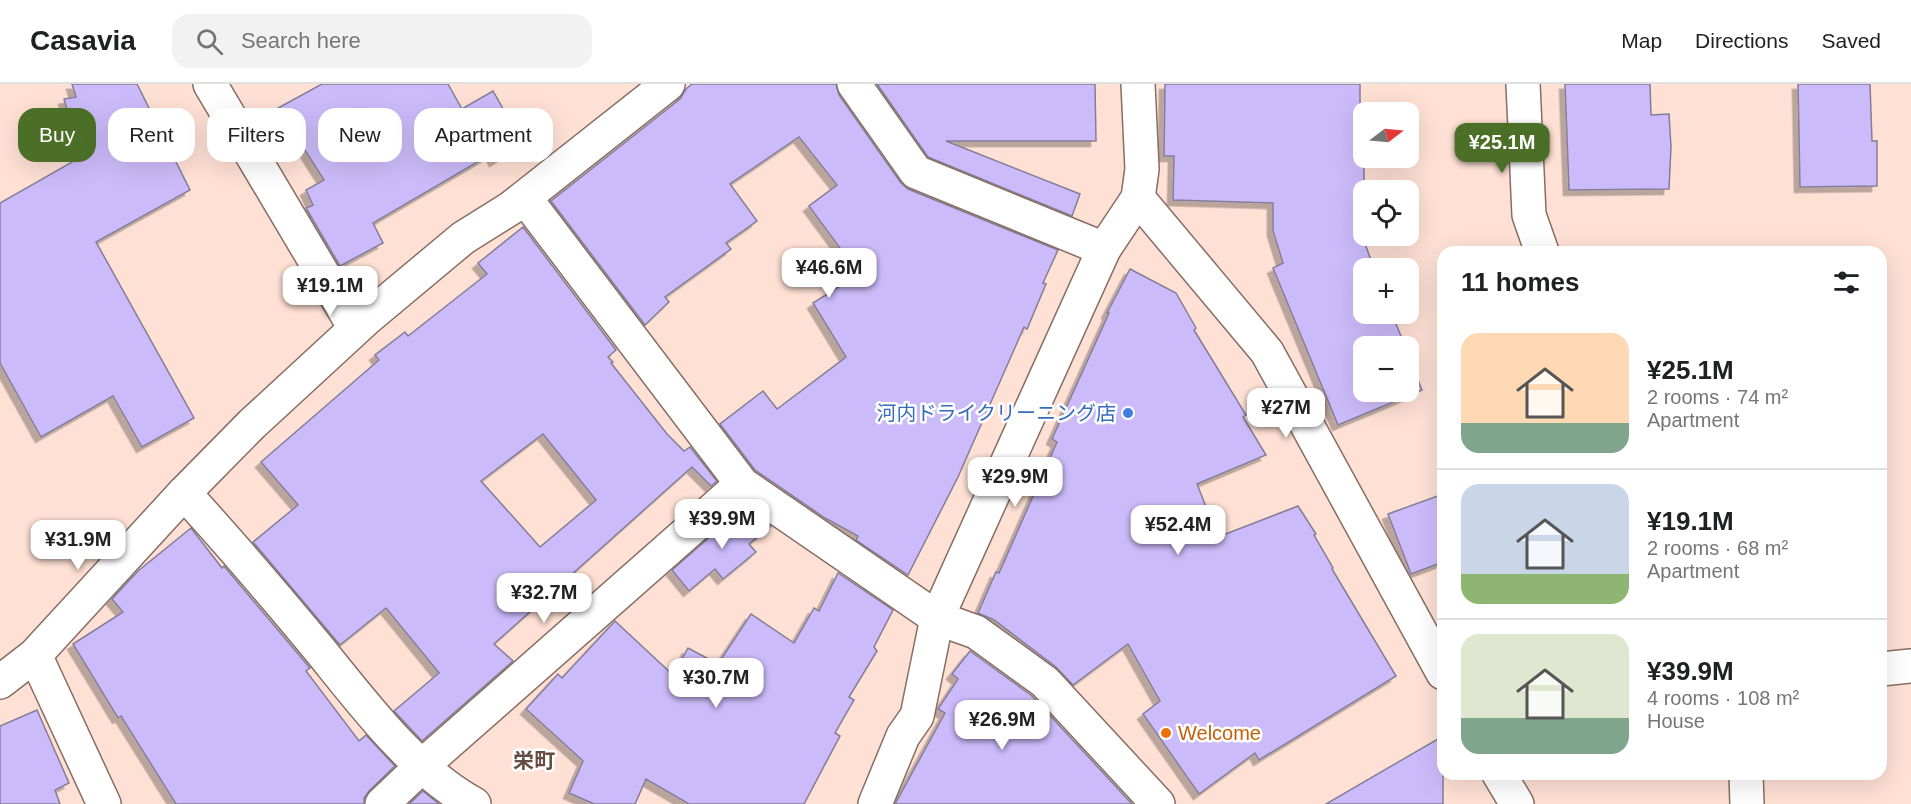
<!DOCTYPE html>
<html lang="en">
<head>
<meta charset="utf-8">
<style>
	:root { --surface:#fff; --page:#f2f2f2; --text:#202124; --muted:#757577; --line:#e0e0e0; --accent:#4b6f27 }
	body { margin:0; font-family:Arial,"Noto Sans JP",sans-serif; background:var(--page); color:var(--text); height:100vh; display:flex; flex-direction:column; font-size:22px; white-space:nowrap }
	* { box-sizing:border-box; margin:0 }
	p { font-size:20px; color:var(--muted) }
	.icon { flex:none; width:33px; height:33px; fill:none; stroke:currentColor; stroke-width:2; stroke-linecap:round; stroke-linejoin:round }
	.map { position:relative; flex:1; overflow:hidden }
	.drawer { position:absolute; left:1437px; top:162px; width:450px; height:534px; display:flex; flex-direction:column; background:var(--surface); border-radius:18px; box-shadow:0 6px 24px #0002 }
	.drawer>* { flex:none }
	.hud { position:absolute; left:18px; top:24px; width:570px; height:54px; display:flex; gap:12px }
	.needle { width:39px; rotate:74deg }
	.fabs { position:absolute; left:1353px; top:18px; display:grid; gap:12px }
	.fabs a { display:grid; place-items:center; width:66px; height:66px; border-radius:12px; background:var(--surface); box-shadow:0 6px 24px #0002; font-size:30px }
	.price { position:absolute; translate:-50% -51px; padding:0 14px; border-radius:12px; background:#fff; color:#222; font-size:20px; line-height:39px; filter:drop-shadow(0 2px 3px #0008) }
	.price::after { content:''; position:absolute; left:50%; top:36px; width:18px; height:14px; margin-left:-9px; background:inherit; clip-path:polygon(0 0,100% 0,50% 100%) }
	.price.active { background:var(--accent); color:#fff }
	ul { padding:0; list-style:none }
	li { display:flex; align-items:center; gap:18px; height:150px; padding:0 24px }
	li+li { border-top:2px solid var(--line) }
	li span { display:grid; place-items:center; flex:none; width:168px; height:120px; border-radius:18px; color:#555 }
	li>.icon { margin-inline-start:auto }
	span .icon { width:72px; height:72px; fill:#fffc; stroke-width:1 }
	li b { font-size:26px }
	h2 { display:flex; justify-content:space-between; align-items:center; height:72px; padding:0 24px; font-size:26px }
	.pill { padding:0 21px; border-radius:18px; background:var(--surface); box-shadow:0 6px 24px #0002; font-size:21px; line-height:54px }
	.pill.active { background:var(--accent); color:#fff }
	header { display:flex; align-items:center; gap:36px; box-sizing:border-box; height:84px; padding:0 30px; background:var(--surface); border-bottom:2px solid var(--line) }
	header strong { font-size:28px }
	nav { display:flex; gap:33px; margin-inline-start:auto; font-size:21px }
	.search { width:420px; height:54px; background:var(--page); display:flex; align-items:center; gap:15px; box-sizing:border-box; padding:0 21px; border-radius:18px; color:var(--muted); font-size:22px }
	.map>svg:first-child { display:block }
</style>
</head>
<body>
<header>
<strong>Casavia</strong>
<div class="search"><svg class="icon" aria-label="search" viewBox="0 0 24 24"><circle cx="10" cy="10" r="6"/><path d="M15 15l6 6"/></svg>Search here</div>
<nav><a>Map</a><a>Directions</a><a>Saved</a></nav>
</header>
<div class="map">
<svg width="1911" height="720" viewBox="0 0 1911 720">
	<defs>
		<filter id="shadow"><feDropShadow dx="-5.5" dy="5.5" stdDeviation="0" flood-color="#0004"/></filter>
	</defs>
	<rect width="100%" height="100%" fill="#fee0d4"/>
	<g fill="#ccbbfa" stroke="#837d96" stroke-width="1.5" fill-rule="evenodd" filter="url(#shadow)">
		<path d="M72 0H137L190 106 96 158 194 334 142 363 113 312 41 353 0 279V119L81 73 64 15 76 13Z"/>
		<path d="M322 0H448L462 25 493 7 523 60 495 77 491 70 373 139 383 159 340 182 306 124 313 121 306 106 324 96 278 24Z"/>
		<path d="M692 0H836L839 11 901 99 908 105 1058 166 1043 199 1046 200 1027 245 1024 243 958 393 908 491 856 456 858 452 825 434 755 386 720 340 763 307 777 325 846 273 813 219 859 190 809 122 837 101 799 53 730 100 757 137 726 159 731 165 665 213 669 218 645 241 551 117 680 15 686 5Z"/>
		<path d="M877 0H1095L1096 57H946L1080 110 1072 132 928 73Z"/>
		<path d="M1165 0H1360V20H1364V157L1374 184H1364V230H1392L1405 262H1364V308H1408V272L1422 306 1338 341 1273 184 1283 179 1273 147V119L1173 116 1174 72H1164Z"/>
		<path d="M1565 0H1650L1651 31 1669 30 1671 63 1669 105 1569 106Z"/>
		<path d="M1798 0H1870L1872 57H1877V102L1800 103Z"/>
		<path d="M523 143 616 266 608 273 613 278 611 279 667 350 684 367 690 363 717 397 711 402 692 383 494 560 513 577 422 657 394 627 439 589 386 524 340 561 253 458 298 421 261 378 379 276 375 271 405 248 408 252 487 190 478 179ZM543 350 596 416 540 463 481 397Z"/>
		<path d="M1130 185 1176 209 1196 244 1194 246 1246 331 1243 333 1266 371 1197 400 1218 453 1298 422 1316 450 1314 451 1333 484 1332 485 1396 592 1259 676 1255 669 1199 710 1143 630 1160 617 1128 560 1073 601 1056 583 994 536 978 529 996 488 999 489 1057 358 1052 355 1109 229H1107Z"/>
		<path d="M1443 410V478L1411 490 1388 430Z"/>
		<path d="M743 424 771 442 749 460 756 468 723 495 715 485 689 507 672 486Z"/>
		<path d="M191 444 222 484 224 482 310 584 306 587 359 657 366 651 395 682 369 707 364 714V720H176L121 632 118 634 73 560 123 528 112 515 138 487Z"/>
		<path d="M838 489 893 526 874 563 877 567 849 613 854 616 835 649 840 652 804 720H689L646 695 635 720H594L569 709 583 677 526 625 558 590 562 594 615 537 673 591 688 564 718 580 751 530 794 559 814 524 819 527Z"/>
		<path d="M970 567 1032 612 1132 720H895L945 629 938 625 958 595 952 590Z"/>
		<path d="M37 626 69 699 55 706 60 720H0V642Z"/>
		<path d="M1443 652V720H1326Z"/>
		<path d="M423 707 439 720H409Z"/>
	</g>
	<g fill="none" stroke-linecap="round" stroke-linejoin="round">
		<defs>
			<g id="minor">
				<path d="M210 0 355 244"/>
				<path d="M854 0 916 88 1104 165"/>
				<path d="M1523 0 1529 131 1542 168"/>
				<path d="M525 114 742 400 937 534 976 548 1045 598 1158 720"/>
				<path d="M1138 114 1267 268 1443 589"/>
				<path d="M184 409C231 460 275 512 319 565 362 618 413 687 474 720"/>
				<path d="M35 571 104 720"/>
				<path d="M1881 585 1911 582"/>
				<path d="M0 598 35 571 184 409 252 340 366 235 463 154 511 124 668 0"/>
				<path d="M1499 690 1517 720"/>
				<path d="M1746 690 1747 720"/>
				<path d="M382 720 422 682 742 400"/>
				<path d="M875 720 903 652 917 632 937 534 1104 165 1138 114 1142 85 1138 0"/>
			</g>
		</defs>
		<use href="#minor" stroke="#876d63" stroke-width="36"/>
		<use href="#minor" stroke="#fff" stroke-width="33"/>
	</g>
	<circle fill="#3f7fe0" stroke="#fff" stroke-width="2" cx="1128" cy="329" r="6"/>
	<circle fill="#e8710a" stroke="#fff" stroke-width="2" cx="1166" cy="649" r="6"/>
	<g text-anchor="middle" stroke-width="5" stroke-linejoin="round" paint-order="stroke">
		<g font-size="20" fill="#366cbe" stroke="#fff" text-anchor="end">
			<text x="1116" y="336">河内ドライクリーニング店</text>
		</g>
		<g font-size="20" fill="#c56008" stroke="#fff" text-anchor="start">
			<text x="1178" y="656">Welcome</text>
		</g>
		<g font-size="21" font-weight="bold" fill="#654c43" stroke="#fff">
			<text x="534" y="684">栄町</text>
		</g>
	</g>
</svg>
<div class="fabs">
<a><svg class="needle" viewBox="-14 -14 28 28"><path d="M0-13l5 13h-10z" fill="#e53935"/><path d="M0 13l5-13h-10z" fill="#757577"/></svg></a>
<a><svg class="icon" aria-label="locate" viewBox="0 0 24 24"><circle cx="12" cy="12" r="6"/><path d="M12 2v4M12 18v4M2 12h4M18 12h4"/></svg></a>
<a>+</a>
<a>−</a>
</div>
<b class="price active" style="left:1502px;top:90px">¥25.1M</b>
<b class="price" style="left:829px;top:215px">¥46.6M</b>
<b class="price" style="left:330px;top:233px">¥19.1M</b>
<b class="price" style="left:1286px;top:355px">¥27M</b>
<b class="price" style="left:1015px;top:424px">¥29.9M</b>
<b class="price" style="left:722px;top:466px">¥39.9M</b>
<b class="price" style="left:1178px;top:472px">¥52.4M</b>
<b class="price" style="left:78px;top:487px">¥31.9M</b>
<b class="price" style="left:544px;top:540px">¥32.7M</b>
<b class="price" style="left:716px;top:625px">¥30.7M</b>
<b class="price" style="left:1002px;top:667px">¥26.9M</b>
<div class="hud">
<a class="pill active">Buy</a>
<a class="pill">Rent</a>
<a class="pill">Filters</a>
<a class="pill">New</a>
<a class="pill">Apartment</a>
</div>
<section class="drawer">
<h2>11 homes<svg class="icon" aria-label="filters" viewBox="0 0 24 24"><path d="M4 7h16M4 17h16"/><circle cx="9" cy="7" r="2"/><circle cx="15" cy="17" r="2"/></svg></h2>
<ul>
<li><span style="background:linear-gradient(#ffd9b3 75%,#7fa58c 0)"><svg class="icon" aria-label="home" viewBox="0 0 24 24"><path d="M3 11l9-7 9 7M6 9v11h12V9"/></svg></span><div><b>¥25.1M</b><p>2 rooms · 74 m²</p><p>Apartment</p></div></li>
<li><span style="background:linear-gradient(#c9d6e8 75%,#8fb573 0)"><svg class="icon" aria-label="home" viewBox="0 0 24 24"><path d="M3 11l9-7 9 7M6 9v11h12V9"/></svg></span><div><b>¥19.1M</b><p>2 rooms · 68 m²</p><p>Apartment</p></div></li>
<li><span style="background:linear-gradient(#dfe7d0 70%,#7fa58c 0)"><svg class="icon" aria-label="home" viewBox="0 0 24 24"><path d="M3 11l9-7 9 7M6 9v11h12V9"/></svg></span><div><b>¥39.9M</b><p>4 rooms · 108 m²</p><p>House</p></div></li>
</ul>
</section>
</div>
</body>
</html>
